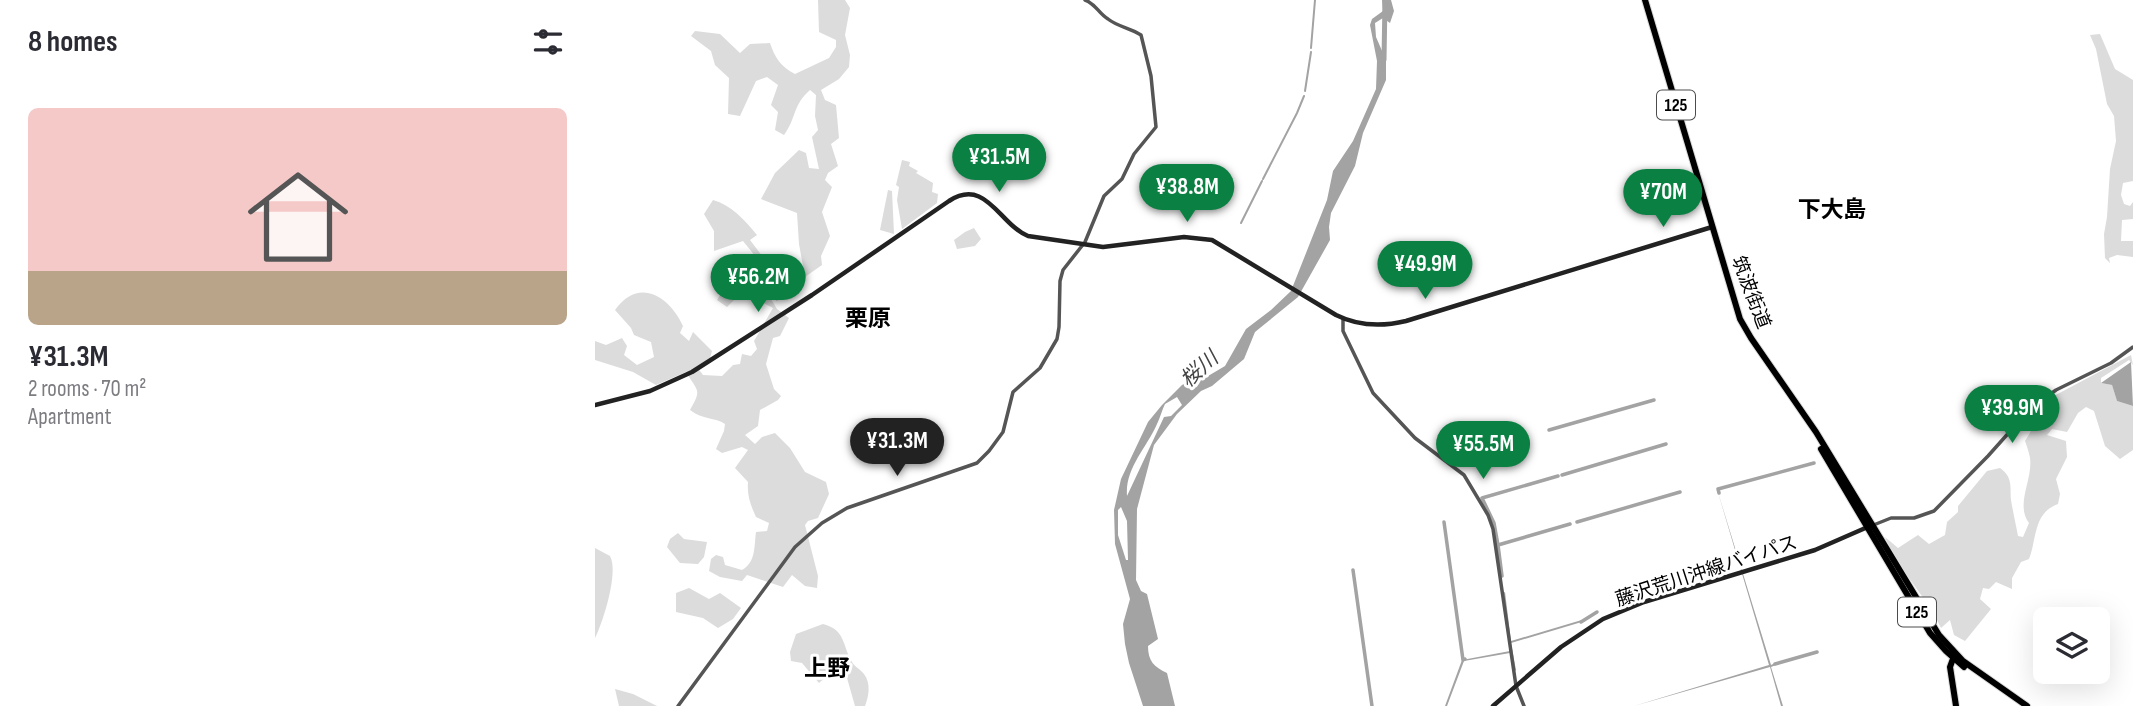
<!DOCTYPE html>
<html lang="en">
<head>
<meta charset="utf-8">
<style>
	:root { --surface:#fff; --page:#f2f2f3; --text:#2b2b33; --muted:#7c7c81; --accent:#0b8043 }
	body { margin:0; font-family:"Sofia Sans Condensed","Noto Sans JP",sans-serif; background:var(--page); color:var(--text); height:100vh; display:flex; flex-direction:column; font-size:26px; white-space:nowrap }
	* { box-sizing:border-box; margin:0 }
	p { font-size:23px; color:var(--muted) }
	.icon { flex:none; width:38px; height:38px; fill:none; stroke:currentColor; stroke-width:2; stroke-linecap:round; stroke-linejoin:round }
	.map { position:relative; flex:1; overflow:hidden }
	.side { display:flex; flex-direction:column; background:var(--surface); width:595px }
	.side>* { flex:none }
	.buttons { position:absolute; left:1438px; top:607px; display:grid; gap:14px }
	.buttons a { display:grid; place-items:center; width:77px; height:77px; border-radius:10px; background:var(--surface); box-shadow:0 7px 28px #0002; font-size:35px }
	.price { position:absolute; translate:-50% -60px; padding:0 16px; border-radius:24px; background:var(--accent); color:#fff; font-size:23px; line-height:46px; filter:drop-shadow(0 2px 4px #0008) }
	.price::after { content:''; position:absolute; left:50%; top:42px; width:21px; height:16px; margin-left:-10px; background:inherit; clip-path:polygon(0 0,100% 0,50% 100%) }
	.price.selected { background:#222; color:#fff }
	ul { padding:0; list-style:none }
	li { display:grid; align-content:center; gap:14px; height:371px; padding:0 28px }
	li span { display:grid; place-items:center; height:217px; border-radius:10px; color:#555 }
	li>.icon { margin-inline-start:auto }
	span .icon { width:126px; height:126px; fill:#fffc; stroke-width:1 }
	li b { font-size:30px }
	h2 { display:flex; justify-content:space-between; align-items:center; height:84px; padding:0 28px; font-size:30px }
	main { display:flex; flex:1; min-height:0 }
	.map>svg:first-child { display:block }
</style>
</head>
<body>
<main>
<section class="side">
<h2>8 homes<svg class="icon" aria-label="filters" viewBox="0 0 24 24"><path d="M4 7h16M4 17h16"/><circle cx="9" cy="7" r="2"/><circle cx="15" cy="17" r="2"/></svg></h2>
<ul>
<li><span style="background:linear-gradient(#f6c9c9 75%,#b9a48a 0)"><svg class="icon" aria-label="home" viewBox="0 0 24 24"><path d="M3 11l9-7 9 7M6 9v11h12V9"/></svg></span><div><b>¥31.3M</b><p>2 rooms · 70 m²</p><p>Apartment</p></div></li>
</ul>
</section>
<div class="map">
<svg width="1538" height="706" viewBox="0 0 1538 706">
	<rect width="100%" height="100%" fill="#fff"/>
	<g fill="#dcdcdc">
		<path d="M223 0H250L255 8 250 35 255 55 254 67 244 79 226 90 230 100 241 105 244 138 236 144 243 166 233 173 230 180 237 187 227 212 235 236 226 256 227 265 210 277 204 244 202 213 166 199 180 173 204 150 211 153 214 168 224 169 217 137 223 130 220 116 221 95 215 90C197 106 202 117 189 135L180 130 183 112 176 105 183 85 172 77 161 81 145 116 133 114 134 78 120 65 116 51 96 36 100 31 125 34 145 53 155 44 175 43C180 58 186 67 200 74L234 58 241 47V40L224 32Z"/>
		<path d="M1505 34 1520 69 1538 80V181L1528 183 1526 195 1529 204 1535 206 1538 202V219L1527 220 1526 241H1538V257L1522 255 1514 258 1515 263 1510 258 1509 234 1512 217 1515 169 1521 141 1519 116 1512 104 1501 49 1495 35Z"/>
		<path d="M307 160 315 162 314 166 323 171 321 173 338 183 337 192 343 194 342 203 307 229 302 200 304 187 301 185Z"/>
		<path d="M293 190 297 191 299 234 285 230Z"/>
		<path d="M118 200C136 205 150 220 162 235L155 240 171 261 181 257 172 264 168 286 182 309 194 318 185 336 178 338 171 364 179 389 186 396 183 400 165 410 163 426 150 435 160 444 167 437 180 433 195 448 210 472 231 482 234 494 223 518 213 521 210 525 223 576 222 588 210 586 197 575 188 587 152 575 147 581 125 577 114 571 116 559 121 555 128 557 130 565 147 570C161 562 159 547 161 532L172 531 174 523 161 517C155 504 152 495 153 482L140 468 153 450 147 447 127 453 121 449 129 431 130 424C120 417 108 420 95 410 107 389 103 392 91 372L61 385 38 372 0 360V341L11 345 27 338 32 346 29 355 42 365 59 357 56 342 39 335 36 328 20 310C43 277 74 295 88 326L85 333 94 341 98 332 117 351 115 358 102 367 108 375 127 376 138 365 145 364 147 354 156 356 162 349 159 341 178 308 147 292 132 307 122 300 136 278C151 285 172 283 162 260 159 254 153 247 148 241L119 251V231L109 214Z"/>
		<path d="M379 228 386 239 380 246 362 249 359 240 370 232Z"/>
		<path d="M1536 355 1538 365 1534 360 1506 378V383L1517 385 1522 401 1538 406V450L1525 459 1510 446 1499 411 1491 407 1483 413 1472 432 1457 429 1452 435 1471 441 1472 457 1461 479 1465 494 1463 504C1438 513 1442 539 1434 559L1426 562 1417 578V589L1401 582 1394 589 1388 588 1385 599 1396 609 1370 641 1359 635 1355 620 1346 628C1331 595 1303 570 1290 537L1303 548 1323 535 1334 544 1350 535 1352 522 1363 512V506L1392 471 1405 468C1418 477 1415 487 1416 500 1418 512 1421 525 1423 536L1428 537 1434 523C1420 504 1438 480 1435 458 1434 452 1432 447 1430 441L1457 397Z"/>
		<path d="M83 533 89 539 112 542 109 557 103 564 85 563 72 547 75 539Z"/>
		<path d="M0 548 15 556C24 572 8 622 0 638Z"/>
		<path d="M94 588 114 599 125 593 146 608 138 619 123 628 108 618 81 612V593Z"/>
		<path d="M228 624C251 630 247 645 257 662 260 667 265 669 269 674 276 683 274 696 270 706H260L252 678C240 670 234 674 224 683L207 663 196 661 195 652 201 634Z"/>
		<path d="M20 689 38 694 62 706H24Z"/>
	</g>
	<g fill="#a3a3a3" fill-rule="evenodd">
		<path d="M787 0H796L799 11 795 23 788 18 780 23 781 37 791 60V80L768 133 760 166 736 213 734 227 735 240 703 297 660 332 649 359 617 386 606 391 582 414 559 445 542 509 541 580 546 591 552 594 563 639 553 646C553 661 559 667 572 673L580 706H548L534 663 530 644 528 624 535 599 520 544 519 510 526 479 553 422 567 405 587 385 595 381 608 379 630 366 651 329 676 310 696 291 732 200 738 171 758 141 781 89 782 61 775 25 777 19 788 11ZM582 397 587 405 576 416 569 417 532 496C530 468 551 449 562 424 565 418 567 410 570 404ZM526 507 532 521 533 560H531L523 535V510Z"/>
		<path d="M179 261 193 279 182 301 171 284 172 267Z"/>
		<path d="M1536 362 1538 406 1522 401 1517 385 1506 383Z"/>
		<path d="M1122 489 1176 665 1180 663 1181 665 1176 667 1188 706H1186L1175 667 1039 706 1174 665Z"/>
		<path d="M910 592 916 641 990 619V621L916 643 921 670 920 671 915 653 869 661 852 706H850L867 660 915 651 908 593Z"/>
	</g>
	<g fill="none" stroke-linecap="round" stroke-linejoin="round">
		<g stroke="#a3a3a3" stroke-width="2">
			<path d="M716 48 720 0"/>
			<path d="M710 91 716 52"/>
			<path d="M668 179 702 113 709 96"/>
			<path d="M646 223 667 181"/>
		</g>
		<g stroke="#a3a3a3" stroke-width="3.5">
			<path d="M954 430 1059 400"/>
			<path d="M893 448 914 441"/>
			<path d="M967 475 1071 444"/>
			<path d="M1124 493 1123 489 1219 463"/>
			<path d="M849 522 868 660 870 659"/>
			<path d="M982 522 1085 492"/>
			<path d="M903 545 899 523 887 498 963 476"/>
			<path d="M758 570 777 706"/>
			<path d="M907 576 903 545 975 524"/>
			<path d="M986 622 1002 612"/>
			<path d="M1180 664 1222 652"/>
		</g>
		<path stroke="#a3a3a3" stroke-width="5" d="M789 60 790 0"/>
		<defs>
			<g id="trunk">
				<path d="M1050 0 1145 319 1156 338 1221 432 1344 635 1368 661 1432 706"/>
				<path d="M1226 449 1335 633 1351 651 1369 667"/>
				<path d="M1359 656 1355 667 1361 706"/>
			</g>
		</defs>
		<use href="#trunk" stroke="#dbdbdb" stroke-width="8"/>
		<g stroke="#555" stroke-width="3.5">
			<path d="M748 319V331L778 393 820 438 869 475 893 515 898 529 921 686 929 706"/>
			<path d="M1276 526 1296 518H1319L1339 511 1393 456 1435 409 1461 390 1516 363 1538 347"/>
			<path d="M83 706 200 547 227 523 252 508 382 463 394 451 408 432 418 392 445 368 462 339 464 327 465 281 468 270 490 242 509 196 527 179 539 154 561 127 556 76 546 35C536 28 523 27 513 19 503 13 501 4 490 0"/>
		</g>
		<g stroke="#222" stroke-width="4.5">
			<path d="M0 405 55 391 97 372 217 295 354 201C391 177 404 224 433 236L508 247 589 237 617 240 741 315C763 326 786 327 811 321L1117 227"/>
			<path d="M898 706 966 647 1008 619 1049 602 1220 550 1275 526"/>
		</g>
		<use href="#trunk" stroke="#000" stroke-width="6"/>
	</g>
	<g text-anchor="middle" stroke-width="6" stroke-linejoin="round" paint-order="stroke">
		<g fill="#fff" stroke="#4c4c4c" stroke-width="2">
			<rect x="1062" y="90.5" width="38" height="29" rx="5"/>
			<rect x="1303" y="597.5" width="38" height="29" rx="5"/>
		</g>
		<g font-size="18" font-weight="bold" fill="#000">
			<text x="1081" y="111">125</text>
			<text x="1322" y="618">125</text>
		</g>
		<g font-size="19" fill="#000" stroke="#fff">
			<text transform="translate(1157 292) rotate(69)" y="7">筑波街道</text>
			<text transform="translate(1111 570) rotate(-18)" y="7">藤沢荒川沖線バイパス</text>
		</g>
		<g font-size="21" font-style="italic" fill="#444" stroke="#fff">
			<text transform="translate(604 369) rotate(-42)" y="7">桜川</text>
		</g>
		<g font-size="23" font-weight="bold" fill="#000" stroke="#fff">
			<text x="1237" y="217">下大島</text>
			<text x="273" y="326">栗原</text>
			<text x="232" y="676">上野</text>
		</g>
	</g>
</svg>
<div class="buttons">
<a><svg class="icon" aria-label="layers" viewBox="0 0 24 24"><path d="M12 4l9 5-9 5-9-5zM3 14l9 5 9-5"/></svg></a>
</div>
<b class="price" style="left:404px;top:194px">¥31.5M</b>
<b class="price" style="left:592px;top:224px">¥38.8M</b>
<b class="price" style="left:1068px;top:229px">¥70M</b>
<b class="price" style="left:830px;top:301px">¥49.9M</b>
<b class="price" style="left:163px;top:314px">¥56.2M</b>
<b class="price" style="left:1417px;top:445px">¥39.9M</b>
<b class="price selected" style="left:302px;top:478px">¥31.3M</b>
<b class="price" style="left:888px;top:481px">¥55.5M</b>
</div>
</main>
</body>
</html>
